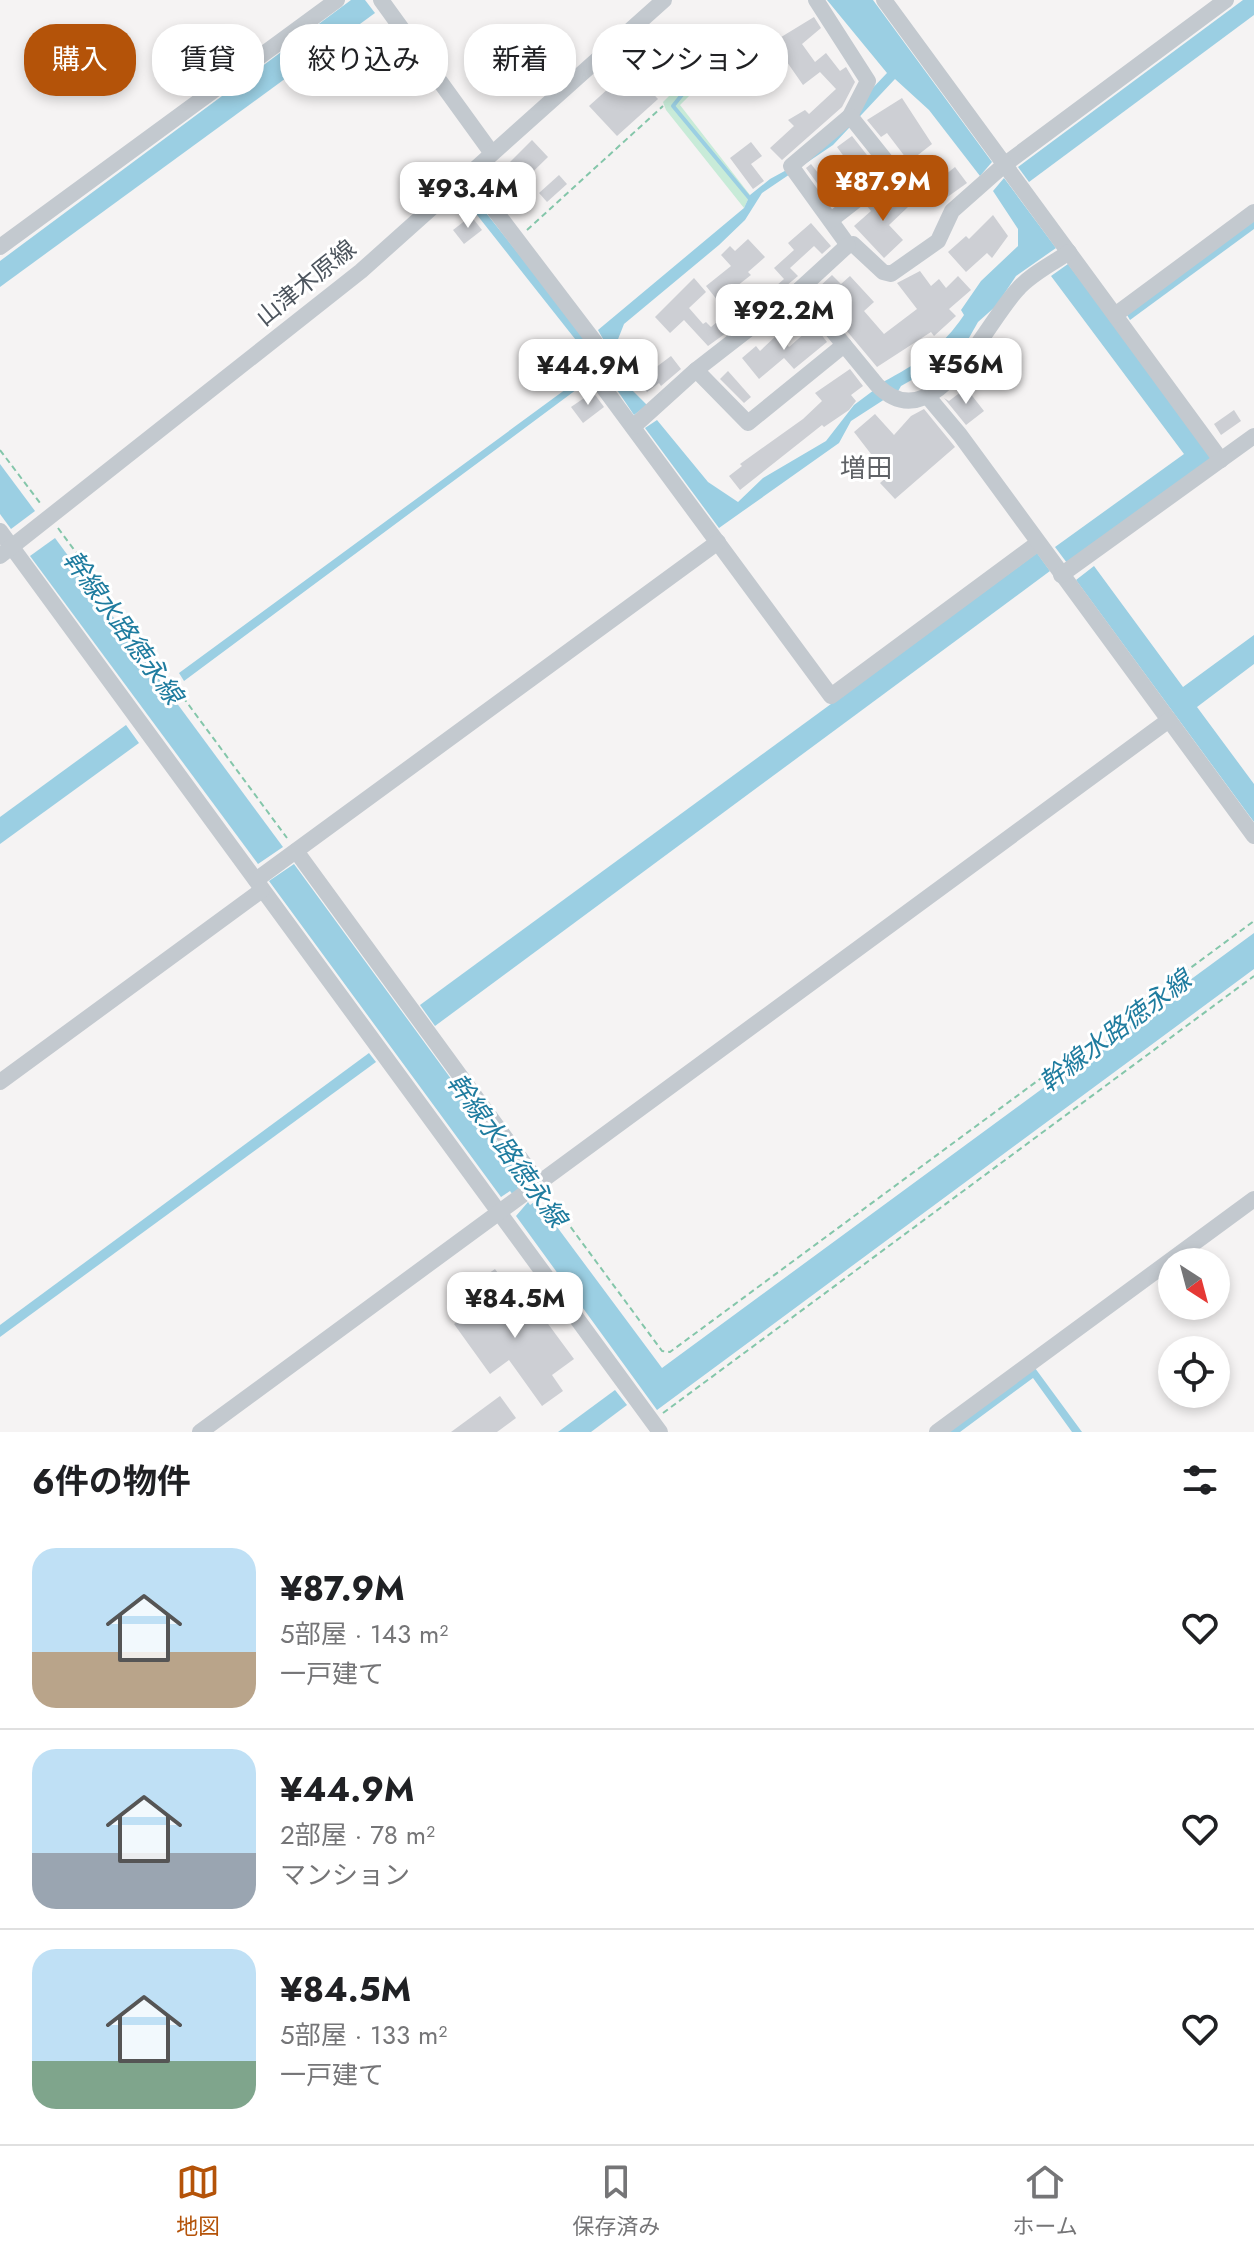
<!DOCTYPE html>
<html lang="ja">
<head>
<meta charset="utf-8">
<style>
	:root { --surface:#fff; --page:#f2f2f2; --text:#202124; --muted:#757577; --line:#e0e0e0; --accent:#b45309 }
	body { margin:0; font-family:Jost,"Noto Sans JP",sans-serif; background:var(--page); color:var(--text); height:100vh; display:flex; flex-direction:column; font-size:30px; white-space:nowrap }
	* { box-sizing:border-box; margin:0 }
	p { font-size:26px; color:var(--muted) }
	.icon { flex:none; width:44px; height:44px; fill:none; stroke:currentColor; stroke-width:2; stroke-linecap:round; stroke-linejoin:round }
	.map { position:relative; height:1432px; overflow:hidden }
	.drawer { display:flex; flex-direction:column; background:var(--surface); flex:1 }
	.drawer>* { flex:none }
	.hud { position:absolute; left:24px; top:24px; width:800px; height:72px; display:flex; gap:16px }
	.needle { width:52px; rotate:144deg }
	.fabs { position:absolute; left:1158px; top:1248px; display:grid; gap:16px }
	.fabs a { display:grid; place-items:center; width:72px; height:72px; border-radius:50%; background:var(--surface); box-shadow:0 4px 12px #0003; font-size:40px }
	.price { position:absolute; translate:-50% -68px; padding:0 18px; border-radius:16px; background:#fff; color:#222; font-size:26px; line-height:52px; filter:drop-shadow(0 2px 4px #0008) }
	.price::after { content:''; position:absolute; left:50%; top:48px; width:24px; height:18px; margin-left:-12px; background:inherit; clip-path:polygon(0 0,100% 0,50% 100%) }
	.price.current { background:var(--accent); color:#fff }
	ul { padding:0; list-style:none }
	li { display:flex; align-items:center; gap:24px; height:200px; padding:0 32px }
	li+li { border-top:2px solid var(--line) }
	li span { display:grid; place-items:center; flex:none; width:224px; height:160px; border-radius:24px; color:#555 }
	li>.icon { margin-inline-start:auto }
	span .icon { width:96px; height:96px; fill:#fffc; stroke-width:1 }
	li b { font-size:34px }
	h2 { display:flex; justify-content:space-between; align-items:center; height:96px; padding:0 32px; font-size:34px }
	.tag { padding:0 28px; border-radius:32px; background:var(--surface); box-shadow:0 4px 12px #0003; font-size:28px; line-height:72px }
	.tag.current { background:var(--accent); color:#fff }
	.menu { display:flex; justify-content:space-around; align-items:center; height:112px; border-top:2px solid var(--line); background:var(--surface); font-size:22px; color:var(--muted) }
	.menu a { display:grid; justify-items:center; gap:4px }
	.menu .current { color:var(--accent) }
	.map>svg:first-child { display:block }
</style>
</head>
<body>
<div class="map">
<svg width="1254" height="1432" viewBox="0 0 1254 1432">
	<rect width="100%" height="100%" fill="#f5f3f3"/>
	<path fill="#c8ebd8" d="M646 30 695 90 680 105 750 195 744 208 666 110 663 102 669 96 670 88 634 42Z"/>
	<g fill="#9bcfe3">
		<path d="M351 0H365L375 13 0 287V261Z"/>
		<path d="M827 0H873L992 162 980 176 929 110 895 79 833 145 762 193 745 220 719 245 624 324 613 352 616 372 625 388 632 390 647 405 634 415 611 381 603 339 598 330 744 208 750 195 770 179 803 161 887 73Z"/>
		<path d="M1243 0H1254V15L1029 182 1018 167Z"/>
		<path d="M1004 178 1056 248 1016 276 996 306 978 322 961 352 901 386 897 393 883 382C917 364 942 348 964 315L961 310 981 281 1018 246V229L993 191Z"/>
		<path d="M471 194 587 340 592 378 184 681 179 673 577 381 583 367 579 344 466 201Z"/>
		<path d="M1254 221V229L1130 320 1127 315Z"/>
		<path d="M1068 264 1214 458 1067 563 1055 547 1184 454 1051 276Z"/>
		<path d="M874 390 885 399 851 421 839 443 719 528 645 428 657 420 708 482 738 502 763 478 826 441 854 405Z"/>
		<path d="M0 464 35 511 11 529 0 514Z"/>
		<path d="M55 538 283 847 258 864 30 556Z"/>
		<path d="M1037 553 1050 571 435 1026 420 1005Z"/>
		<path d="M1094 566 1183 687 1254 635V664L1197 707 1254 784V822L1076 580Z"/>
		<path d="M126 725 139 743 0 844V817Z"/>
		<path d="M294 864 525 1180 513 1195 510 1191 501 1197 269 881Z"/>
		<path d="M1254 933V969L657 1410 516 1216 528 1202 530 1205 537 1200 662 1368Z"/>
		<path d="M369 1053 376 1062 0 1337V1325Z"/>
		<path d="M1035 1368 1082 1432H1072L1033 1378 960 1432H948Z"/>
		<path d="M615 1390 627 1405 591 1432H558Z"/>
	</g>
	<g fill="none" stroke-linecap="round" stroke-linejoin="round">
		<path stroke="#9bcfe3" stroke-width="4" d="M643 38 685 91 673 106 751 200"/>
	</g>
	<g fill="#cdcfd4">
		<path d="M814 17 821 28 802 44 815 62 826 53 840 71 846 67 855 82 842 107 782 160 770 148 794 126 788 120 805 110 809 114 836 89 820 72 803 85 773 42Z"/>
		<path d="M630 69 658 99 617 136 589 106Z"/>
		<path d="M902 98 932 144 909 162 887 133 881 137 867 120Z"/>
		<path d="M852 136 878 169 875 172 866 159 853 169 837 147Z"/>
		<path d="M532 140 548 157 508 196 504 192 499 197 483 177 489 171 493 175 501 171Z"/>
		<path d="M751 142 762 156 751 164 764 181 753 189 730 158Z"/>
		<path d="M811 164 826 183 849 170 860 184 833 205 806 168Z"/>
		<path d="M955 167 967 183 946 198 935 183Z"/>
		<path d="M559 175 567 184 547 202 539 193Z"/>
		<path d="M893 190 908 207 889 225 903 240 884 258 854 226 871 211 867 206Z"/>
		<path d="M993 215 1008 236 992 258 987 253 966 272 948 252 966 236 969 239Z"/>
		<path d="M471 216 482 230 464 244 453 230Z"/>
		<path d="M811 223 831 246 822 254 814 246 790 268 798 276 780 291 776 286 784 279 774 268 794 250 788 243Z"/>
		<path d="M748 239 765 257 748 272 751 275 718 301 706 286 731 266 721 255 730 246 735 251Z"/>
		<path d="M920 271 931 286 939 279 946 288 958 276 971 290 949 309 956 316 934 336 931 332 877 367 831 312 837 306 819 287 832 275 841 284 850 276 874 302 864 311 884 334 917 309 897 283Z"/>
		<path d="M694 278 706 292 689 308 703 324 706 322 711 327 717 322 726 333 708 346 684 320 670 333 655 317Z"/>
		<path d="M814 325 827 342 794 369 784 358 759 379 742 358 756 346 760 351 778 334 789 347Z"/>
		<path d="M671 356 681 369 661 386 659 383 647 392 635 376 643 369 647 374Z"/>
		<path d="M850 369 863 386 851 395 856 401 849 410 824 427 822 425 740 490 729 476 742 466 740 464 803 419 822 401 815 393Z"/>
		<path d="M728 371 751 397 744 403 720 379Z"/>
		<path d="M966 388 984 411 966 425 944 398 949 401Z"/>
		<path d="M593 392 604 407 583 423 571 407Z"/>
		<path d="M924 409 955 447 895 499 880 483 888 476 854 432 875 414 894 435 911 416Z"/>
		<path d="M1234 410 1241 421 1221 435 1214 424Z"/>
		<path d="M495 1269 532 1320 540 1313 574 1359 552 1375 563 1391 542 1406 509 1360 490 1374 454 1324 492 1297 479 1280Z"/>
		<path d="M500 1396 516 1418 497 1432H451Z"/>
	</g>
	<g fill="none" stroke-linecap="round" stroke-linejoin="round">
		<g stroke="#84c6aa" stroke-width="2" stroke-dasharray="6 4" stroke-linecap="butt">
			<path d="M527 230 663 106"/>
			<path d="M0 450 40 503"/>
			<path d="M58 528 287 838"/>
			<path d="M547 1195 662 1351 670 1352 1254 921"/>
			<path d="M663 1413 1254 976"/>
		</g>
		<g stroke="#c3c9cf" stroke-width="16">
			<path d="M381 0 491 152"/>
			<path d="M816 0 868 81 850 116 791 166 848 245 853 244 883 272 891 274 938 241 952 211 1004 165 1226 0"/>
			<path d="M884 0 1221 460"/>
			<path d="M467 174 595 342 603 387 831 696 1038 543"/>
			<path d="M831 220 894 171 850 116"/>
			<path d="M848 245 799 290 877 385C934 443 985 323 1018 289 1031 274 1052 264 1069 252"/>
			<path d="M0 247 337 0"/>
			<path d="M1115 315 1254 212"/>
			<path d="M696 370 748 423 844 345"/>
			<path d="M928 397 960 435 1254 836"/>
			<path d="M633 427 696 370 799 290"/>
			<path d="M0 531 660 1432"/>
			<path d="M0 556 361 271 664 0"/>
			<path d="M1061 575 1254 436"/>
			<path d="M296 851 539 1184"/>
			<path d="M256 880 718 542"/>
			<path d="M0 1082 262 890"/>
			<path d="M200 1432 1169 720"/>
			<path d="M937 1432 1254 1199"/>
		</g>
	</g>
	<g text-anchor="middle" stroke-width="6" stroke-linejoin="round" paint-order="stroke">
		<g font-size="24" fill="#4d555e" stroke="#fff">
			<text transform="translate(306 283) rotate(-39)" y="8">山津木原線</text>
		</g>
		<g font-size="26" fill="#606367" stroke="#fff">
			<text x="866" y="477">増田</text>
		</g>
		<g font-size="26" font-style="italic" fill="#1f7c9f" stroke="#fff">
			<text transform="translate(123 627) rotate(54)" y="9">幹線水路徳永線</text>
			<text transform="translate(1115 1031) rotate(-37)" y="9">幹線水路徳永線</text>
			<text transform="translate(507 1150) rotate(54)" y="9">幹線水路徳永線</text>
		</g>
	</g>
</svg>
<div class="fabs">
<a><svg class="needle" viewBox="-14 -14 28 28"><path d="M0-13l5 13h-10z" fill="#e53935"/><path d="M0 13l5-13h-10z" fill="#757577"/></svg></a>
<a><svg class="icon" aria-label="locate" viewBox="0 0 24 24"><circle cx="12" cy="12" r="6"/><path d="M12 2v4M12 18v4M2 12h4M18 12h4"/></svg></a>
</div>
<b class="price current" style="left:883px;top:223px">¥87.9M</b>
<b class="price" style="left:468px;top:230px">¥93.4M</b>
<b class="price" style="left:784px;top:352px">¥92.2M</b>
<b class="price" style="left:966px;top:406px">¥56M</b>
<b class="price" style="left:588px;top:407px">¥44.9M</b>
<b class="price" style="left:515px;top:1340px">¥84.5M</b>
<div class="hud">
<a class="tag current">購入</a>
<a class="tag">賃貸</a>
<a class="tag">絞り込み</a>
<a class="tag">新着</a>
<a class="tag">マンション</a>
</div>
</div>
<section class="drawer">
<h2>6件の物件<svg class="icon" aria-label="filters" viewBox="0 0 24 24"><path d="M4 7h16M4 17h16"/><circle cx="9" cy="7" r="2"/><circle cx="15" cy="17" r="2"/></svg></h2>
<ul>
<li><span style="background:linear-gradient(#bfe0f5 65%,#b9a48a 0)"><svg class="icon" aria-label="home" viewBox="0 0 24 24"><path d="M3 11l9-7 9 7M6 9v11h12V9"/></svg></span><div><b>¥87.9M</b><p>5部屋 · 143 m²</p><p>一戸建て</p></div><svg class="icon" aria-label="heart" viewBox="0 0 24 24"><path d="M12 20l-8-8c-3-5 5-10 8-4 3-6 11-1 8 4z"/></svg></li>
<li><span style="background:linear-gradient(#bfe0f5 65%,#9aa5b1 0)"><svg class="icon" aria-label="home" viewBox="0 0 24 24"><path d="M3 11l9-7 9 7M6 9v11h12V9"/></svg></span><div><b>¥44.9M</b><p>2部屋 · 78 m²</p><p>マンション</p></div><svg class="icon" aria-label="heart" viewBox="0 0 24 24"><path d="M12 20l-8-8c-3-5 5-10 8-4 3-6 11-1 8 4z"/></svg></li>
<li><span style="background:linear-gradient(#bfe0f5 70%,#7fa58c 0)"><svg class="icon" aria-label="home" viewBox="0 0 24 24"><path d="M3 11l9-7 9 7M6 9v11h12V9"/></svg></span><div><b>¥84.5M</b><p>5部屋 · 133 m²</p><p>一戸建て</p></div><svg class="icon" aria-label="heart" viewBox="0 0 24 24"><path d="M12 20l-8-8c-3-5 5-10 8-4 3-6 11-1 8 4z"/></svg></li>
</ul>
</section>
<nav class="menu">
<a class="current"><svg class="icon" aria-label="map" viewBox="0 0 24 24"><path d="M3 6l6-2 6 2 6-2v14l-6 2-6-2-6 2zM9 4v14M15 6v14"/></svg>地図</a>
<a><svg class="icon" aria-label="saved" viewBox="0 0 24 24"><path d="M7 4h10v16l-5-4-5 4z"/></svg>保存済み</a>
<a><svg class="icon" aria-label="home" viewBox="0 0 24 24"><path d="M3 11l9-7 9 7M6 9v11h12V9"/></svg>ホーム</a>
</nav>
</body>
</html>
